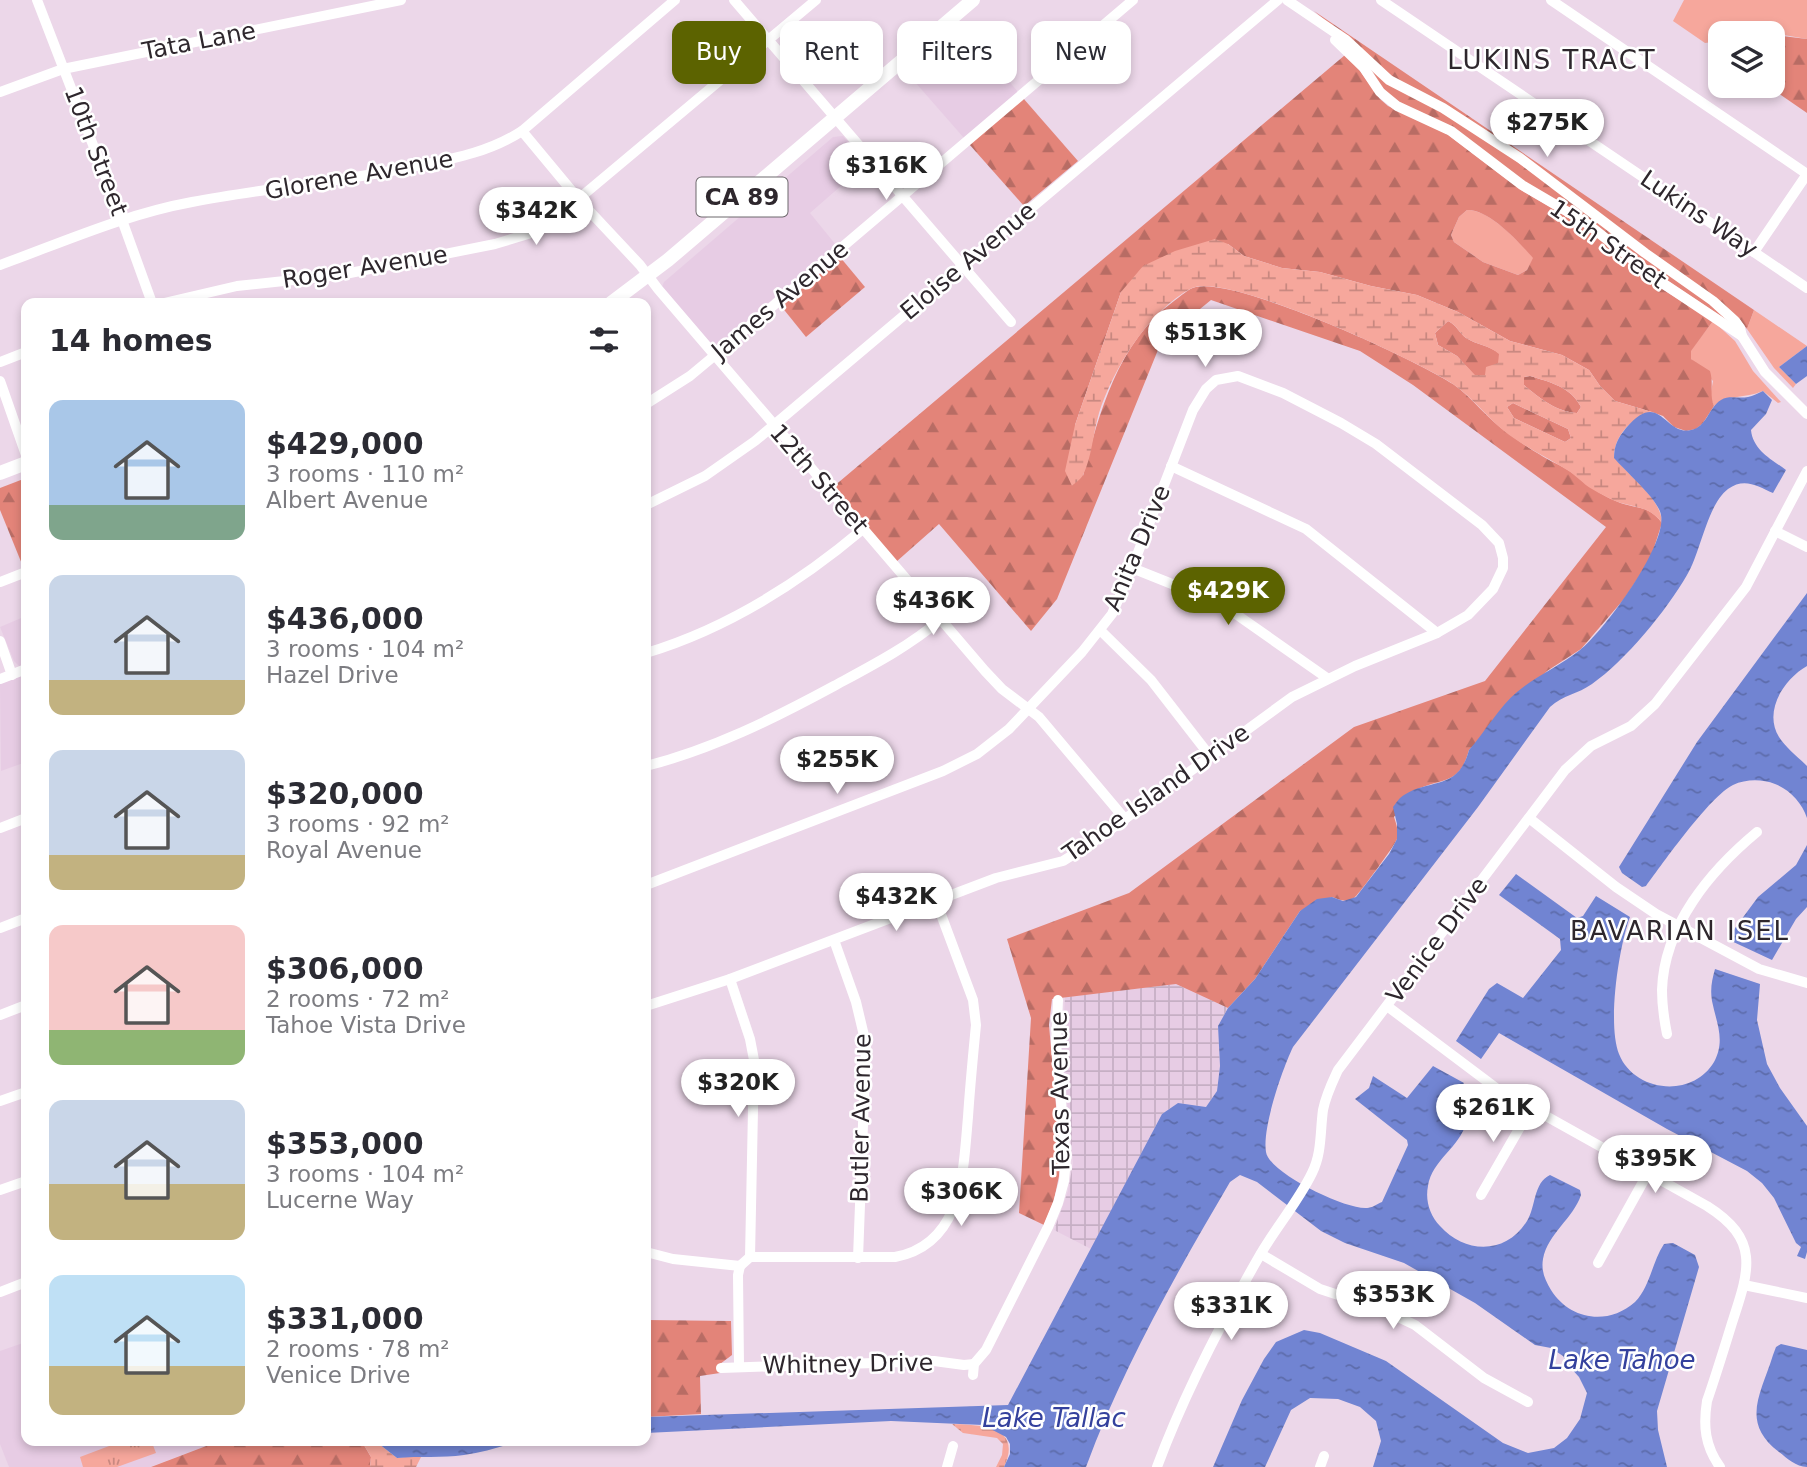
<!DOCTYPE html>
<html lang="en">
<head>
<meta charset="utf-8">
<style>
	:root { --surface:#fff; --page:#f2f2f3; --text:#2b2b33; --muted:#7c7c81; --accent:#5c6300 }
	body { margin:0; font-family:"DejaVu Sans",sans-serif; background:var(--page); color:var(--text); height:100vh; display:flex; flex-direction:column; font-size:26px; white-space:nowrap }
	* { box-sizing:border-box; margin:0 }
	p { font-size:23px; color:var(--muted) }
	.icon { flex:none; width:38px; height:38px; fill:none; stroke:currentColor; stroke-width:2; stroke-linecap:round; stroke-linejoin:round }
	.map { position:relative; flex:1; overflow:hidden }
	.sheet { position:absolute; left:21px; top:298px; width:630px; height:1148px; display:flex; flex-direction:column; background:var(--surface); border-radius:14px; box-shadow:0 4px 10px #0003 }
	.sheet>* { flex:none }
	.top-card { position:absolute; left:672px; top:21px; width:665px; height:63px; display:flex; gap:14px }
	.tools { position:absolute; left:1708px; top:21px; display:grid; gap:14px }
	.tools a { display:grid; place-items:center; width:77px; height:77px; border-radius:14px; background:var(--surface); box-shadow:0 4px 10px #0003; font-size:35px }
	.price { position:absolute; translate:-50% -60px; padding:0 16px; border-radius:24px; background:#fff; color:#222; font-size:23px; line-height:46px; filter:drop-shadow(0 2px 4px #0008) }
	.price::after { content:''; position:absolute; left:50%; top:42px; width:21px; height:16px; margin-left:-10px; background:inherit; clip-path:polygon(0 0,100% 0,50% 100%) }
	.price.active { background:var(--accent); color:#fff }
	ul { padding:0; list-style:none }
	li { display:flex; align-items:center; gap:21px; height:175px; padding:0 28px }
	li span { display:grid; place-items:center; flex:none; width:196px; height:140px; border-radius:14px; color:#555 }
	li>.icon { margin-inline-start:auto }
	span .icon { width:84px; height:84px; fill:#fffc; stroke-width:1 }
	li b { font-size:30px }
	h2 { display:flex; justify-content:space-between; align-items:center; height:84px; padding:0 28px; font-size:30px }
	.pill { padding:0 24px; border-radius:14px; background:var(--surface); box-shadow:0 4px 10px #0003; font-size:24px; line-height:63px }
	.pill.active { background:var(--accent); color:#fff }
	.map>svg:first-child { display:block }
</style>
</head>
<body>
<div class="map">
<svg width="1807" height="1467" viewBox="0 0 1807 1467">
	<defs>
		<pattern id="industrial-grid" width="8" height="8" patternUnits="userSpaceOnUse" patternTransform="scale(1.75)"><rect width="8" height="8" fill="#e7cce4"/><path d="M0 4h8M4 0v8" fill="none" stroke="#c6afc4"/></pattern>
		<pattern id="forest-firs" width="22" height="20" patternUnits="userSpaceOnUse" patternTransform="scale(1.75)"><rect width="22" height="20" fill="#e38479"/><path d="M5 1l3.5 6h-7zM16 11l3.5 6h-7z" fill="#b86c64"/></pattern>
		<pattern id="wetland-marsh" width="20" height="14" patternUnits="userSpaceOnUse" patternTransform="scale(1.75)"><rect width="20" height="14" fill="#f6a79c"/><path d="M1 5h8M5 5V1M11 12h8M15 12V8" fill="none" stroke="#c88880"/></pattern>
		<pattern id="park-tufts" width="24" height="20" patternUnits="userSpaceOnUse" patternTransform="scale(1.75)"><rect width="24" height="20" fill="#f6a79c"/><path d="M3 7l-1-3M5 7V3M7 7l1-3M15 17l-1-3M17 17v-4M19 17l1-3" fill="none" stroke="#c88880"/></pattern>
		<pattern id="water-ripples" width="26" height="14" patternUnits="userSpaceOnUse" patternTransform="scale(1.75)"><rect width="26" height="14" fill="#7184d2"/><path d="M2 4q2-2 4 0t4 0M15 11q2-2 4 0t4 0" fill="none" stroke="#5d6cab"/></pattern>
	</defs>
	<rect width="100%" height="100%" fill="#ecd7e9"/>
	<g fill="#e7cce4">
		<path d="M963 27 1018 92 964 138 908 74Z"/>
		<path d="M843 136 866 164 810 213 836 245 718 346 714 347 662 287 664 282 833 137Z"/>
		<path d="M26 616V666L20 667 14 661 0 627Z"/>
		<path d="M26 674V762L1 771 0 684Z"/>
		<path d="M26 1342V1440H222L150 1467H9L0 1444V1351Z"/>
	</g>
	<path fill="url(#industrial-grid)" d="M1176 984 1228 1008 1218 1026 1220 1066 1217 1091 1206 1107 1178 1103 1162 1114 1091 1249 1054 1230 1068 1191 1073 1163 1062 1051 1065 997Z"/>
	<g fill="#f6a79c">
		<path d="M1684 0H1807V39L1773 33H1720V41L1705 43 1673 21Z"/>
		<path d="M1467 210C1489 209 1519 242 1534 258L1527 270 1518 275 1483 262 1454 242 1451 235 1459 217Z"/>
		<path d="M1754 310 1807 346 1779 367 1796 384 1793 388 1774 368 1747 329Z"/>
		<path d="M1713 321 1735 341 1753 371 1781 402 1778 403 1763 391C1744 399 1729 394 1714 406L1710 397 1713 381 1691 359V350Z"/>
	</g>
	<g fill="url(#forest-firs)" fill-rule="evenodd">
		<path d="M1314 11 1754 310 1747 329 1739 319 1631 238 1399 82Z"/>
		<path d="M1335 35 1431 105 1493 144 1699 295 1731 323 1390 96Z"/>
		<path d="M1773 35 1807 39V113L1768 86H1773Z"/>
		<path d="M1345 55 1358 68 1380 99 1388 106 1447 134 1521 190 1581 225 1626 258 1662 289 1713 321 1691 351V359L1710 371C1714 384 1709 394 1714 406L1703 423 1696 429 1686 431 1674 427 1663 416 1652 412 1615 401 1600 386 1589 370 1562 355 1510 341 1458 312 1417 295 1371 286 1320 272 1282 268 1244 256 1228 244 1121 292 1075 425 1083 476C1099 413 1118 342 1174 301 1180 297 1189 288 1196 287 1239 278 1413 358 1453 384 1473 398 1488 420 1508 433 1518 440 1528 448 1539 454 1549 461 1561 465 1571 472 1586 483 1598 494 1616 501 1635 510 1647 503 1662 523L1650 560 1624 599 1581 649 1547 671 1469 750C1460 783 1446 778 1420 788 1410 793 1401 808 1394 817 1396 823 1399 831 1397 839 1395 845 1358 896 1354 898 1346 903 1340 900 1332 897L1300 911 1255 979 1228 1008 1176 984 1052 999 1049 1025 1060 1152 1059 1176 1054 1200 1044 1225 1019 1213 1031 1018 1007 939 1129 893 1354 727 1485 681 1606 527 1413 385 1360 351 1211 300 1162 340 1057 599 1031 631 939 524 896 562 833 487ZM1467 210C1489 209 1519 242 1533 258L1527 270 1518 275 1483 262 1454 242 1451 235 1459 217Z"/>
		<path d="M1023 98 1078 161 1024 206 969 144Z"/>
		<path d="M840 257 865 287 806 337 781 306Z"/>
		<path d="M1448 321C1457 325 1459 333 1466 338 1477 345 1489 345 1500 354L1499 363 1485 375 1475 376 1457 356 1438 345 1435 333Z"/>
		<path d="M1530 376C1550 382 1571 387 1581 407L1577 413C1557 412 1539 398 1524 385V377Z"/>
		<path d="M1513 403 1568 429 1571 438 1565 442 1514 418 1507 407Z"/>
		<path d="M26 478V568L24 569 0 510V488Z"/>
		<path d="M646 1320 731 1321 732 1355 720 1364V1373L700 1376 701 1414 646 1417Z"/>
		<path d="M222 1440H361L371 1457 370 1467H151Z"/>
	</g>
	<g fill="url(#wetland-marsh)" fill-rule="evenodd">
		<path d="M1215 239 1228 244 1244 256 1282 268 1320 272 1371 286 1417 295 1458 312 1510 341 1562 355 1589 370 1600 386 1615 401 1652 412C1632 417 1614 436 1614 457 1629 477 1661 497 1662 523 1650 507 1638 508 1621 503 1611 500 1601 494 1592 489 1583 484 1576 475 1567 470 1546 457 1523 446 1504 431 1486 416 1472 397 1453 384 1418 361 1226 271 1192 288 1149 310 1113 369 1099 413 1093 433 1092 457 1083 475 1081 479 1075 483 1072 486L1065 471 1075 425 1121 292 1143 266 1175 251ZM1448 321C1457 325 1459 333 1466 338 1477 345 1489 345 1499 354L1498 363 1486 367 1485 375H1475L1457 356 1438 345 1435 333ZM1530 376C1550 382 1571 387 1581 407L1577 413C1557 412 1539 398 1524 385V377ZM1513 403 1568 429 1571 438 1565 442 1514 418 1507 407Z"/>
		<path d="M952 1424C981 1425 1023 1426 1004 1467H996L1002 1455 1003 1444 997 1438 963 1433Z"/>
		<path d="M361 1440H374L397 1458 422 1455 416 1467H370L371 1457Z"/>
	</g>
	<path fill="url(#park-tufts)" d="M125 1440H151L156 1453 117 1467H83L80 1457Z"/>
	<g fill="url(#water-ripples)">
		<path d="M1807 346V376L1796 384 1779 367Z"/>
		<path d="M1763 391 1772 400 1766 414 1751 430C1753 450 1771 459 1786 470L1773 493C1758 486 1744 477 1728 489 1707 505 1701 552 1687 575 1667 610 1625 661 1592 684 1578 694 1563 695 1550 707L1478 807 1293 1047C1282 1070 1262 1128 1266 1152 1269 1173 1346 1210 1367 1208 1372 1208 1377 1204 1382 1202L1408 1145 1407 1140 1355 1099 1369 1088 1373 1076 1407 1098 1433 1066 1464 1083 1445 1109 1466 1123C1460 1147 1432 1160 1428 1186 1425 1201 1430 1215 1440 1226 1465 1254 1506 1255 1527 1221 1536 1207 1533 1183 1550 1175L1580 1190 1581 1195C1573 1219 1548 1233 1543 1259 1541 1271 1545 1280 1551 1290 1570 1320 1608 1326 1635 1302 1650 1287 1652 1262 1664 1244L1673 1243 1695 1255 1699 1267 1657 1411 1658 1430 1667 1467H1373L1381 1441 1376 1421 1360 1407 1338 1399 1310 1398 1291 1410 1265 1467H1213L1242 1400 1264 1359 1276 1342 1304 1330 1320 1333 1386 1361 1503 1443 1528 1453 1554 1448 1567 1438 1580 1419 1587 1393 1579 1377 1569 1366 1563 1356 1551 1348 1535 1345 1475 1303 1404 1263 1345 1243 1321 1231 1257 1182 1240 1175 1230 1182C1176 1274 1123 1367 1086 1467H1004L1010 1454V1444L1006 1437 983 1425 891 1421 646 1433V1417L1008 1405 1162 1114 1178 1103 1206 1107 1217 1091 1220 1066 1218 1026 1228 1008 1255 979 1300 911 1317 899 1332 897 1343 901 1356 897 1389 854 1397 839V824L1393 807C1396 803 1400 797 1404 795 1431 778 1458 791 1469 750 1484 733 1500 706 1517 692 1536 676 1560 666 1580 650 1603 632 1667 546 1661 515 1659 500 1625 471 1614 458 1614 445 1618 438 1626 428 1660 388 1664 436 1691 430 1707 427 1708 408 1721 400 1729 395 1739 399 1748 397 1753 396 1758 393 1763 391Z"/>
		<path d="M1807 593V666C1784 679 1763 711 1779 737 1786 748 1798 757 1807 766V818C1802 803 1790 790 1775 784 1762 779 1746 779 1733 785 1710 796 1663 863 1646 886L1642 887 1622 873 1619 867 1697 742Z"/>
		<path d="M1807 845V907L1796 919 1772 960 1727 939 1758 897 1796 865Z"/>
		<path d="M1516 874 1577 918 1583 916 1596 896 1630 917C1619 946 1607 1024 1619 1054 1634 1092 1692 1099 1714 1062 1726 1040 1716 1022 1712 1001 1710 989 1712 980 1715 969L1760 984 1757 1020 1767 1064 1780 1088 1807 1126V1252L1805 1259 1797 1256 1801 1247 1796 1243 1774 1198 1762 1183 1747 1171 1667 1129 1499 1033 1481 1059 1456 1041 1489 989 1497 983 1523 998 1561 950 1560 939 1499 895Z"/>
		<path d="M1781 1344 1807 1350V1467C1796 1467 1787 1458 1779 1452 1740 1422 1761 1394 1773 1355L1776 1347Z"/>
		<path d="M374 1440H523C503 1446 484 1452 464 1455 442 1458 419 1456 397 1458Z"/>
	</g>
	<g fill="none" stroke-linecap="round" stroke-linejoin="round">
		<g stroke="#fff" stroke-width="10">
			<path d="M37 0 122 220 152 303"/>
			<path d="M734 0 1011 322"/>
			<path d="M1287 0 1346 40 1389 80 1443 108 1520 158 1645 253 1713 301 1735 321 1740 328 1742 336 1765 372 1807 414"/>
			<path d="M1381 0 1807 288"/>
			<path d="M1551 0 1807 174"/>
			<path d="M1335 40 1364 68 1380 92 1397 106 1451 131 1522 185 1585 222 1658 280 1742 336"/>
			<path d="M0 92 63 69 401 0"/>
			<path d="M522 131 581 202 640 265 658 289 985 671 1002 689 1039 717 1125 819"/>
			<path d="M1754 252 1807 174"/>
			<path d="M0 265C63 242 126 214 192 202 265 188 339 182 412 167 451 159 488 153 522 131L675 0"/>
			<path d="M164 303 237 286 340 275 495 244 528 234 556 219 581 202 582 196 816 0"/>
			<path d="M0 362 26 352"/>
			<path d="M0 381 26 455"/>
			<path d="M646 404 690 376 714 356 1133 0"/>
			<path d="M1171 466 1306 529 1437 633"/>
			<path d="M646 505 705 476 755 441 1278 0"/>
			<path d="M1775 531 1807 547"/>
			<path d="M1132 568 1212 600 1230 610 1327 678"/>
			<path d="M0 582 26 572"/>
			<path d="M1100 630 1151 680 1210 756"/>
			<path d="M0 641 12 675"/>
			<path d="M646 653C726 629 799 583 863 529"/>
			<path d="M0 679 26 669"/>
			<path d="M646 766C713 749 773 719 834 686 871 666 908 647 940 620"/>
			<path d="M1529 818 1616 887 1656 914 1759 969 1807 983"/>
			<path d="M0 828 26 818"/>
			<path d="M646 885 943 771 977 754 1009 729 1082 652 1112 614 1132 568 1193 410 1206 389 1216 380 1238 376 1283 393 1341 423 1376 444 1482 525 1499 543 1503 558V568L1493 589 1468 615 1437 633 1355 666 1292 697 1092 843 1063 861 996 878 730 979 646 1006"/>
			<path d="M0 928 26 918"/>
			<path d="M834 940 856 1002 866 1044 858 1258"/>
			<path d="M730 979 750 1039 754 1060 750 1257"/>
			<path d="M1387 1006 1496 1088 1707 1206C1761 1240 1749 1271 1732 1323 1724 1349 1716 1375 1707 1401 1703 1426 1705 1446 1720 1467"/>
			<path d="M0 1015 26 1005"/>
			<path d="M1667 1034C1664 1019 1662 1005 1662 990 1664 926 1710 871 1757 832"/>
			<path d="M0 1101 26 1092"/>
			<path d="M0 1190 26 1181"/>
			<path d="M1481 1195 1531 1108"/>
			<path d="M646 1252 673 1259 740 1266 750 1257H895C963 1244 963 1172 968 1117 970 1086 973 1056 976 1025L973 1000 936 901"/>
			<path d="M1261 1254 1320 1289 1381 1309 1415 1325 1484 1378 1528 1402"/>
			<path d="M1598 1263 1648 1173"/>
			<path d="M1744 1285 1807 1298"/>
			<path d="M0 1292 26 1282"/>
			<path d="M739 1366 738 1275 740 1266"/>
			<path d="M721 1368 934 1361 964 1365 974 1364"/>
			<path d="M973 1375 974 1364 986 1350 1048 1227 1058 1203 1064 1181 1066 1159 1056 1044 1058 1000"/>
			<path d="M947 1467 953 1446"/>
			<path d="M1157 1467C1184 1394 1221 1323 1260 1255 1276 1227 1298 1202 1312 1173 1322 1153 1320 1132 1323 1110 1326 1095 1332 1083 1338 1070L1565 770 1591 746 1631 726 1655 704 1746 587 1807 471"/>
			<path d="M1320 1467 1324 1456"/>
		</g>
		<g stroke="#fff" stroke-width="14">
			<path d="M611 303 668 260 973 0"/>
			<path d="M0 473 26 463"/>
		</g>
	</g>
	<g text-anchor="middle" stroke-width="5" stroke-linejoin="round" paint-order="stroke">
		<rect fill="#fff" stroke="#6d686c" stroke-width="2" x="696.5" y="177.5" width="91" height="39" rx="5"/>
		<g font-size="23" font-weight="bold" fill="#2e272d">
			<text x="742" y="205">CA 89</text>
		</g>
		<g font-size="24" fill="#2e272d" stroke="#fff">
			<text transform="translate(199 41) rotate(-11)" y="8">Tata Lane</text>
			<text transform="translate(96 151) rotate(69)" y="8">10th Street</text>
			<text transform="translate(359 175) rotate(-10)" y="8">Glorene Avenue</text>
			<text transform="translate(1699 214) rotate(34)" y="8">Lukins Way</text>
			<text transform="translate(1608 244) rotate(35)" y="8">15th Street</text>
			<text transform="translate(968 261) rotate(-40)" y="8">Eloise Avenue</text>
			<text transform="translate(365 267) rotate(-9)" y="8">Roger Avenue</text>
			<text transform="translate(780 300) rotate(-40)" y="8">James Avenue</text>
			<text transform="translate(819 479) rotate(49)" y="8">12th Street</text>
			<text transform="translate(1137 548) rotate(-67)" y="8">Anita Drive</text>
			<text transform="translate(1156 793) rotate(-35)" y="8">Tahoe Island Drive</text>
			<text transform="translate(1437 940) rotate(-53)" y="8">Venice Drive</text>
			<text transform="translate(1060 1093) rotate(-91)" y="8">Texas Avenue</text>
			<text transform="translate(861 1118) rotate(-89)" y="8">Butler Avenue</text>
			<text transform="translate(848 1364) rotate(-1)" y="8">Whitney Drive</text>
		</g>
		<g font-size="26" letter-spacing="2" fill="#2e272d" stroke="#fff">
			<text x="1552" y="69">LUKINS TRACT</text>
			<text x="1680" y="940">BAVARIAN ISEL</text>
		</g>
		<g font-size="26" font-style="italic" fill="#34419d" stroke="#fff">
			<text x="1622" y="1369">Lake Tahoe</text>
			<text x="1054" y="1427">Lake Tallac</text>
		</g>
	</g>
</svg>
<div class="tools">
<a><svg class="icon" aria-label="layers" viewBox="0 0 24 24"><path d="M12 4l9 5-9 5-9-5zM3 14l9 5 9-5"/></svg></a>
</div>
<b class="price" style="left:1547px;top:159px">$275K</b>
<b class="price" style="left:886px;top:202px">$316K</b>
<b class="price" style="left:536px;top:247px">$342K</b>
<b class="price" style="left:1205px;top:369px">$513K</b>
<b class="price active" style="left:1228px;top:627px">$429K</b>
<b class="price" style="left:933px;top:637px">$436K</b>
<b class="price" style="left:837px;top:796px">$255K</b>
<b class="price" style="left:896px;top:933px">$432K</b>
<b class="price" style="left:738px;top:1119px">$320K</b>
<b class="price" style="left:1493px;top:1144px">$261K</b>
<b class="price" style="left:1655px;top:1195px">$395K</b>
<b class="price" style="left:961px;top:1228px">$306K</b>
<b class="price" style="left:1393px;top:1331px">$353K</b>
<b class="price" style="left:1231px;top:1342px">$331K</b>
<div class="top-card">
<a class="pill active">Buy</a>
<a class="pill">Rent</a>
<a class="pill">Filters</a>
<a class="pill">New</a>
</div>
<section class="sheet">
<h2>14 homes<svg class="icon" aria-label="filters" viewBox="0 0 24 24"><path d="M4 7h16M4 17h16"/><circle cx="9" cy="7" r="2"/><circle cx="15" cy="17" r="2"/></svg></h2>
<ul>
<li><span style="background:linear-gradient(#a9c7e8 75%,#7fa58c 0)"><svg class="icon" aria-label="home" viewBox="0 0 24 24"><path d="M3 11l9-7 9 7M6 9v11h12V9"/></svg></span><div><b>$429,000</b><p>3 rooms · 110 m²</p><p>Albert Avenue</p></div></li>
<li><span style="background:linear-gradient(#c9d6e8 75%,#c2b280 0)"><svg class="icon" aria-label="home" viewBox="0 0 24 24"><path d="M3 11l9-7 9 7M6 9v11h12V9"/></svg></span><div><b>$436,000</b><p>3 rooms · 104 m²</p><p>Hazel Drive</p></div></li>
<li><span style="background:linear-gradient(#c9d6e8 75%,#c2b280 0)"><svg class="icon" aria-label="home" viewBox="0 0 24 24"><path d="M3 11l9-7 9 7M6 9v11h12V9"/></svg></span><div><b>$320,000</b><p>3 rooms · 92 m²</p><p>Royal Avenue</p></div></li>
<li><span style="background:linear-gradient(#f6c9c9 75%,#8fb573 0)"><svg class="icon" aria-label="home" viewBox="0 0 24 24"><path d="M3 11l9-7 9 7M6 9v11h12V9"/></svg></span><div><b>$306,000</b><p>2 rooms · 72 m²</p><p>Tahoe Vista Drive</p></div></li>
<li><span style="background:linear-gradient(#c9d6e8 60%,#c2b280 0)"><svg class="icon" aria-label="home" viewBox="0 0 24 24"><path d="M3 11l9-7 9 7M6 9v11h12V9"/></svg></span><div><b>$353,000</b><p>3 rooms · 104 m²</p><p>Lucerne Way</p></div></li>
<li><span style="background:linear-gradient(#bfe0f5 65%,#c2b280 0)"><svg class="icon" aria-label="home" viewBox="0 0 24 24"><path d="M3 11l9-7 9 7M6 9v11h12V9"/></svg></span><div><b>$331,000</b><p>2 rooms · 78 m²</p><p>Venice Drive</p></div></li>
</ul>
</section>
</div>
</body>
</html>
